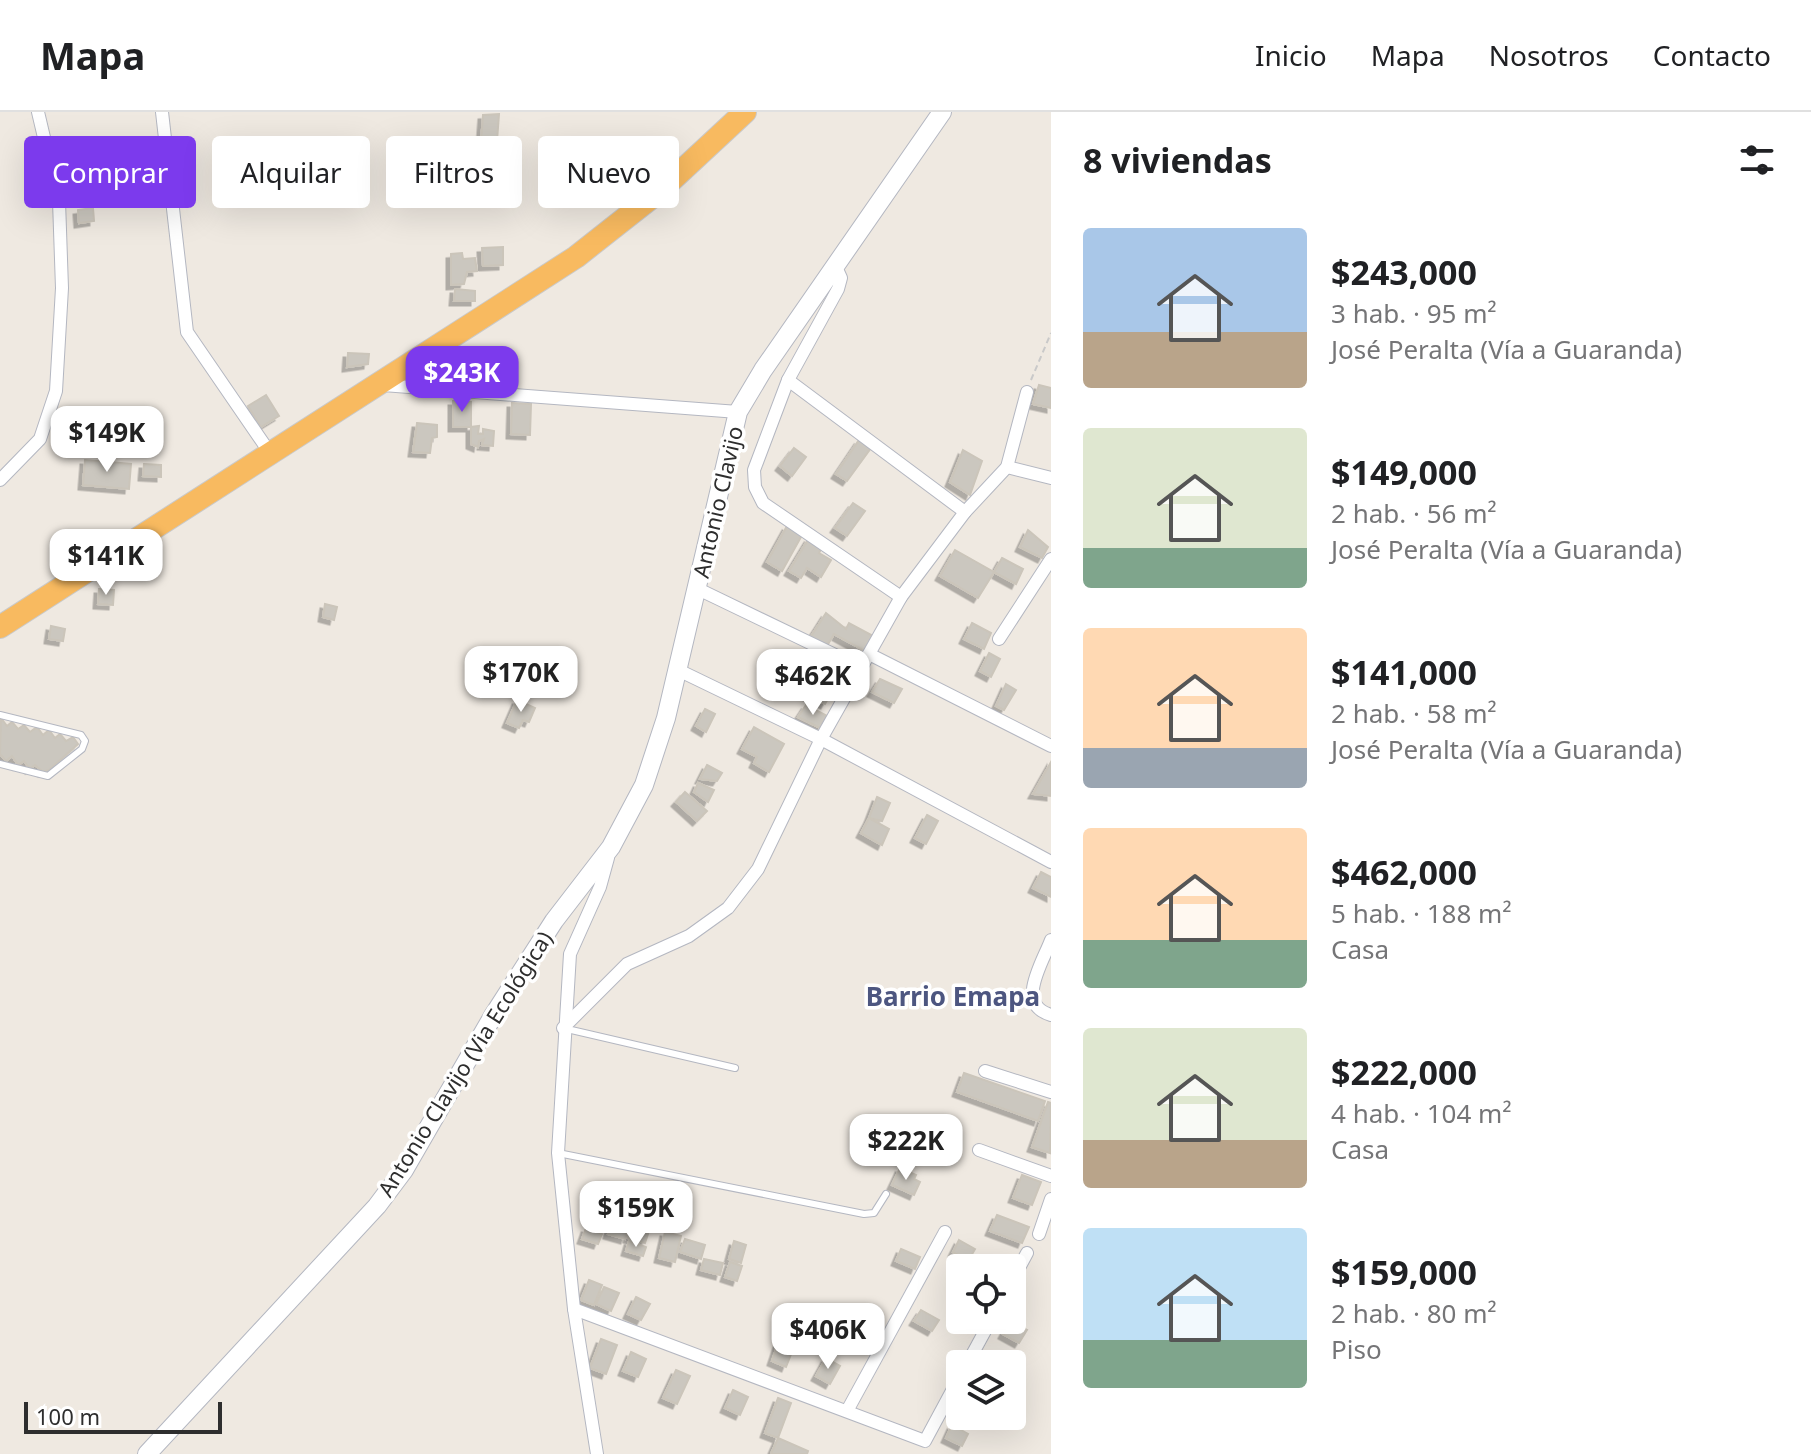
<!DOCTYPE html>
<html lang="es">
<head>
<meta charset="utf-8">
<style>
	:root { --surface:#fff; --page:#f6f6f6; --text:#202124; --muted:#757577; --line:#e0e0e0; --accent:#7c3aed }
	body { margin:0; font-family:"Noto Sans",sans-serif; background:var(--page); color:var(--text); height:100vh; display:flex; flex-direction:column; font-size:30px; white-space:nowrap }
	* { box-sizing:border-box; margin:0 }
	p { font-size:26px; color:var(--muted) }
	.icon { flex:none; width:44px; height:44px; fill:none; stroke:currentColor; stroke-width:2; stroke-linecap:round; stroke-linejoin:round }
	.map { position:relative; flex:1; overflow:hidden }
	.sheet { display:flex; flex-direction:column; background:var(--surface); width:760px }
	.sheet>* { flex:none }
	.top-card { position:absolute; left:24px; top:24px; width:760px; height:72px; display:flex; gap:16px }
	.fabs { position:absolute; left:946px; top:1142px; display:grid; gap:16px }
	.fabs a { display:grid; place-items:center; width:80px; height:80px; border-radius:8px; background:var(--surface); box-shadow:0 8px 32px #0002; font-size:40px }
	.scale { position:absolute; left:24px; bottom:20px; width:198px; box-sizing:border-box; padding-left:8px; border:4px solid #2e2e2e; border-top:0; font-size:22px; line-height:28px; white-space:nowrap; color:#2e2e2e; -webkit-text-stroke:6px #fff; paint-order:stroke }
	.price { position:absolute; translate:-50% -68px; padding:0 18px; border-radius:16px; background:#fff; color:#222; font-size:26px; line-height:52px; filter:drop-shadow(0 2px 4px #0008) }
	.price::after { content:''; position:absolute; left:50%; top:48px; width:24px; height:18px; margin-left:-12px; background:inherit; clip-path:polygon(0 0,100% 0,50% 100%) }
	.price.on { background:var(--accent); color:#fff }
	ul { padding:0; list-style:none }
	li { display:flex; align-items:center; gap:24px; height:200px; padding:0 32px }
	li span { display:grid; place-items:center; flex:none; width:224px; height:160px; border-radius:8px; color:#555 }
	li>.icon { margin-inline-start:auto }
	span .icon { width:96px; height:96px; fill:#fffc; stroke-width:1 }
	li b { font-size:34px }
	h2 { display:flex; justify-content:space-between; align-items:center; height:96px; padding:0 32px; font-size:34px }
	.pill { padding:0 28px; border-radius:8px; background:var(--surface); box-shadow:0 8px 32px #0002; font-size:28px; line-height:72px }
	.pill.on { background:var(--accent); color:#fff }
	header { display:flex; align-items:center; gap:48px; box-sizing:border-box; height:112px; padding:0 40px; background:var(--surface); border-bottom:2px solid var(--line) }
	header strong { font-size:38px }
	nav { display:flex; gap:44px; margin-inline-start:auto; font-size:28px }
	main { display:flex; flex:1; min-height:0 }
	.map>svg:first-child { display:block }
</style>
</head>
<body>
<header>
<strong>Mapa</strong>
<nav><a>Inicio</a><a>Mapa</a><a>Nosotros</a><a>Contacto</a></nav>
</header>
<main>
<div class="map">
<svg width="1051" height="1342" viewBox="0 0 1051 1342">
	<defs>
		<filter id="shadow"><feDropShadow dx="-4.5" dy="4.5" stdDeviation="0" flood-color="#0004"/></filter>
	</defs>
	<rect width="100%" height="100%" fill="#efe9e1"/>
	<g fill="#cbc7bf" stroke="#cbc5ba" stroke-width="2" filter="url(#shadow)">
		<path d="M499 2 497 29 481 30 483 3Z"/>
		<path d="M93 96 94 109 79 111 78 98Z"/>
		<path d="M503 135V153L483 154 482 136Z"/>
		<path d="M462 141 463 147 475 146 477 159 467 160 464 172 451 173V142Z"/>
		<path d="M455 177 475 179V189H454Z"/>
		<path d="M348 241 369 242 368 252 347 255Z"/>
		<path d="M1039 273 1051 276V296L1033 292Z"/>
		<path d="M266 283 279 304 261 315 248 294Z"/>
		<path d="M453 289 471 290V315H453Z"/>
		<path d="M512 291 531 292 530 323 511 322Z"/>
		<path d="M417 311 437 313V325L432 326 430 341 413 340Z"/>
		<path d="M479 314 478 322H483V317L494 319 493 334 482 333 484 327 479 329 478 335 471 332V315Z"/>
		<path d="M859 328 871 336 847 369 836 362Z"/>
		<path d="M794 336 806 345 792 364 780 354Z"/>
		<path d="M963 338 982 349 970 383 950 370Z"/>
		<path d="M85 348 131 352 129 377 83 373Z"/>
		<path d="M144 352 161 353V365L143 364Z"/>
		<path d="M853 391 865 399 847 424 835 416Z"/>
		<path d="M787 414 802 423 782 459 767 450Z"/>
		<path d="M1028 418 1048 435 1042 446 1020 435Z"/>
		<path d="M809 426 822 435 819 441 831 448 821 465 807 456 801 466 789 459Z"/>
		<path d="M955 438 994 460 978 486 940 464Z"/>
		<path d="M1002 446 1023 457 1016 472 994 460Z"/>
		<path d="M99 477 114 478 113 493 98 492Z"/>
		<path d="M325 492 337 495 334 508 323 505Z"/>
		<path d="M826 501 846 517 849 511 873 524 865 539 834 522 827 534 810 526Z"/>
		<path d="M972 511 991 521 984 537 964 527Z"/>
		<path d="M51 514 65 517 63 529 49 527Z"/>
		<path d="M989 541 1000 547 991 565 980 559Z"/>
		<path d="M524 551 539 559 531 572 516 564Z"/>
		<path d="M815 552 832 561 828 567 824 565 822 569 810 562Z"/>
		<path d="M811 567 833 578 825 592 803 581Z"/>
		<path d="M880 567 902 577 894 591 872 580Z"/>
		<path d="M1006 572 1016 578 1004 598 996 594Z"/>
		<path d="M517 588 535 596 529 610 523 608 519 616 507 611Z"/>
		<path d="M806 593 827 604 820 616 798 605Z"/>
		<path d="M705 597 715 602 706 620 696 614Z"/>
		<path d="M1 606 7 614 12 610 18 617 24 613 30 620 37 615 43 623 49 618 55 626 60 622 66 629 73 625 78 632 49 658 43 660 35 653 30 657 24 649 18 653 12 644 6 649 0 642Z"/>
		<path d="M754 615 784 632 769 660 754 651 757 645 742 637Z"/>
		<path d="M1051 650V684L1033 682Z"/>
		<path d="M707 653 722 661 717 669 700 667Z"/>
		<path d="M698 671 714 678 708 690 694 680Z"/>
		<path d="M685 680 707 699 697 709 676 690Z"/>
		<path d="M877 685 890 691 882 709 869 706Z"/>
		<path d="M927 703 938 709 926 732 915 726Z"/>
		<path d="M869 706 889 717 882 733 861 721Z"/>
		<path d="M1041 760 1051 765V785L1033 776Z"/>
		<path d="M964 961 1045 989 1038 1009 957 980Z"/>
		<path d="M1048 990 1051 991 1050 1041 1032 1035Z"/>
		<path d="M900 1056 916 1063 914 1067 920 1070 914 1083 892 1073Z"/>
		<path d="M1022 1063 1041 1070 1032 1093 1013 1086Z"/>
		<path d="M997 1103 1029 1115 1022 1131 990 1119Z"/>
		<path d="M611 1112 628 1117 625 1127 608 1122Z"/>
		<path d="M586 1116 602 1122 598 1132 582 1127Z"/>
		<path d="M631 1117 648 1122 645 1131 628 1126Z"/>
		<path d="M665 1120 681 1124 675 1150 659 1146Z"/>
		<path d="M685 1127 705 1133 701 1147 680 1140Z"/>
		<path d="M959 1128 975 1137 968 1149 953 1140Z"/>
		<path d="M629 1129 646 1135 643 1144 626 1139Z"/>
		<path d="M734 1129 746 1133 741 1151 729 1147Z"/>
		<path d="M901 1137 920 1145 915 1157 896 1149Z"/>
		<path d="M704 1147 723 1151 720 1163 701 1158Z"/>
		<path d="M730 1150 742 1154 737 1169 725 1165Z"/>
		<path d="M589 1168 602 1173 594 1193 581 1188Z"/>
		<path d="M604 1175 619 1181 611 1199 596 1192Z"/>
		<path d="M636 1185 650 1192 641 1208 628 1202Z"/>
		<path d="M921 1198 939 1208 932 1219 914 1209Z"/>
		<path d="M1010 1209 1027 1218 1019 1231 1003 1222Z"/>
		<path d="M601 1227 617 1233 606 1262 590 1256Z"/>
		<path d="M778 1231 793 1237 786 1255 772 1249Z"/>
		<path d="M631 1240 646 1247 638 1265 623 1259Z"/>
		<path d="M826 1246 840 1254 830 1272 816 1264Z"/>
		<path d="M676 1258 690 1264 677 1292 663 1286Z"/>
		<path d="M733 1278 748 1285 740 1303 725 1296Z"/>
		<path d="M778 1286 791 1291 778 1326 765 1321Z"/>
		<path d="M952 1313 968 1322 962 1334 946 1326Z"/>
		<path d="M778 1326 808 1339 807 1342H771Z"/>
	</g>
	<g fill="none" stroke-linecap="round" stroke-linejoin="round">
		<defs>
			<g id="service">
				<path d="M0 603 81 623 85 629 82 637 48 664 0 652"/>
				<path d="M567 917 735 956"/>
				<path d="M558 1041 864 1102 874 1101 886 1082"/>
			</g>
			<g id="minor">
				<path d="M162 0 187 220 270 341"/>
				<path d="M836 155 841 166 838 177 788 268 754 358 755 375 763 391 901 485"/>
				<path d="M788 268 965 400"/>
				<path d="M383 273 738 300"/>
				<path d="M1007 355 1051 366"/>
				<path d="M0 368 40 327 56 279 62 176 59 89 38 0"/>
				<path d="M698 477 862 556"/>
				<path d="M999 527 1051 447"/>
				<path d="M869 542 1051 634"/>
				<path d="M676 557 821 627 1051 750"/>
				<path d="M1051 828C1042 852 1015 892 1051 903"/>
				<path d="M563 916 627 852 689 824 728 796 758 757 821 627 901 485 965 400 1007 355 1027 280"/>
				<path d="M985 959 1051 980"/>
				<path d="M979 1038 1051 1064"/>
				<path d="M1039 1122 1051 1087"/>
				<path d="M1012 1169 1027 1141"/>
				<path d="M574 1197 925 1329 960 1264"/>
				<path d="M967 1252 991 1208"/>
				<path d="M847 1299 945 1120"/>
				<path d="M597 1342 574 1197 558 1041 570 842 600 775 608 746"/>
			</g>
			<path id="secondary" d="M147 1342 377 1094 404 1058 493 904 554 809 611 735 644 673 666 606 738 300 763 258 942 0"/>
			<path id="trunk" d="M0 515 576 145 661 78 745 0"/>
		</defs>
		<use href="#service" stroke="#b4b7c1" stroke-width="8"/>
		<use href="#minor" stroke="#b4b7c1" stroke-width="14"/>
		<use href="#secondary" stroke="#b4b7c1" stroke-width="20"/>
		<use href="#trunk" stroke="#c9c9c9" stroke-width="24"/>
		<path stroke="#c9c9c9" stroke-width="2" stroke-dasharray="6 4" stroke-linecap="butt" d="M1031 268 1051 221"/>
		<use href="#service" stroke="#fff" stroke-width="6"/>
		<use href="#minor" stroke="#fff" stroke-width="12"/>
		<use href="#secondary" stroke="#fff" stroke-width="18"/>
		<use href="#trunk" stroke="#f8ba60" stroke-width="22"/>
	</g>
	<g text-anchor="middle" stroke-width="7" stroke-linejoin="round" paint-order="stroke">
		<g font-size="22" fill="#2e2e2e" stroke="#fff">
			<text transform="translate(718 390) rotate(-77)" y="8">Antonio Clavijo</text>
			<text transform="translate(465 952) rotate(-58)" y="8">Antonio Clavijo (Via Ecológica)</text>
		</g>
		<g font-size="26" font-weight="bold" fill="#4d5680" stroke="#fff">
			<text x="953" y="894">Barrio Emapa</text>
		</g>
	</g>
</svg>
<div class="fabs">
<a><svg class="icon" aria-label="locate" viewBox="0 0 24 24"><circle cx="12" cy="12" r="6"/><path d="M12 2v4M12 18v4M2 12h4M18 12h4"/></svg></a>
<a><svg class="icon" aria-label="layers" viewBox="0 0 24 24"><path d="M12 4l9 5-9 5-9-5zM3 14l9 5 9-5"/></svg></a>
</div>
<div class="scale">100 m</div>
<b class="price on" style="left:462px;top:302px">$243K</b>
<b class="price" style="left:107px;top:362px">$149K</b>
<b class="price" style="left:106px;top:485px">$141K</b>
<b class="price" style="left:521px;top:602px">$170K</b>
<b class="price" style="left:813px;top:605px">$462K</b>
<b class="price" style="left:906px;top:1070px">$222K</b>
<b class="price" style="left:636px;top:1137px">$159K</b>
<b class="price" style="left:828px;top:1259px">$406K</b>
<div class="top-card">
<a class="pill on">Comprar</a>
<a class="pill">Alquilar</a>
<a class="pill">Filtros</a>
<a class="pill">Nuevo</a>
</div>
</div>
<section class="sheet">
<h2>8 viviendas<svg class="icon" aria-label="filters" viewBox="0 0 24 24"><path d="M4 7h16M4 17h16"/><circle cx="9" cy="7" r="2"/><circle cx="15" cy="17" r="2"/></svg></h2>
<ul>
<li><span style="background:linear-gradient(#a9c7e8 65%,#b9a48a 0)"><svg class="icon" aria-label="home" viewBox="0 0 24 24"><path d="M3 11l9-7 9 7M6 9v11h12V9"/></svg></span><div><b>$243,000</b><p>3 hab. · 95 m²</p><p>José Peralta (Vía a Guaranda)</p></div></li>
<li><span style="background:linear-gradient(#dfe7d0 75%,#7fa58c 0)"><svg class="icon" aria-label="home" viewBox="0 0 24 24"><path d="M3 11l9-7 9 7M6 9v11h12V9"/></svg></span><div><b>$149,000</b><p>2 hab. · 56 m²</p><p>José Peralta (Vía a Guaranda)</p></div></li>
<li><span style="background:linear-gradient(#ffd9b3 75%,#9aa5b1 0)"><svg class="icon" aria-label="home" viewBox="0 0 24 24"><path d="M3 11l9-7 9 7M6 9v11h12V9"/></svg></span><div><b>$141,000</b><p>2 hab. · 58 m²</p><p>José Peralta (Vía a Guaranda)</p></div></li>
<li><span style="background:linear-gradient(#ffd9b3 70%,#7fa58c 0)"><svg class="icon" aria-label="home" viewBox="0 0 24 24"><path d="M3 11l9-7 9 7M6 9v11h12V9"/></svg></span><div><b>$462,000</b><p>5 hab. · 188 m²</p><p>Casa</p></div></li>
<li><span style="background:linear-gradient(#dfe7d0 70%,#b9a48a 0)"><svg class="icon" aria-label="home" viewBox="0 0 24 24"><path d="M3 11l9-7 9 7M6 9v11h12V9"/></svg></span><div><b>$222,000</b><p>4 hab. · 104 m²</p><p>Casa</p></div></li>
<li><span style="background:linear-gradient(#bfe0f5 70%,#7fa58c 0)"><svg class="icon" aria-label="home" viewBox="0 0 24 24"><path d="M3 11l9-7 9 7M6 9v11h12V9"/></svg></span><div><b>$159,000</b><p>2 hab. · 80 m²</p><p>Piso</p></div></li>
</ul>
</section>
</main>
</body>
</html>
